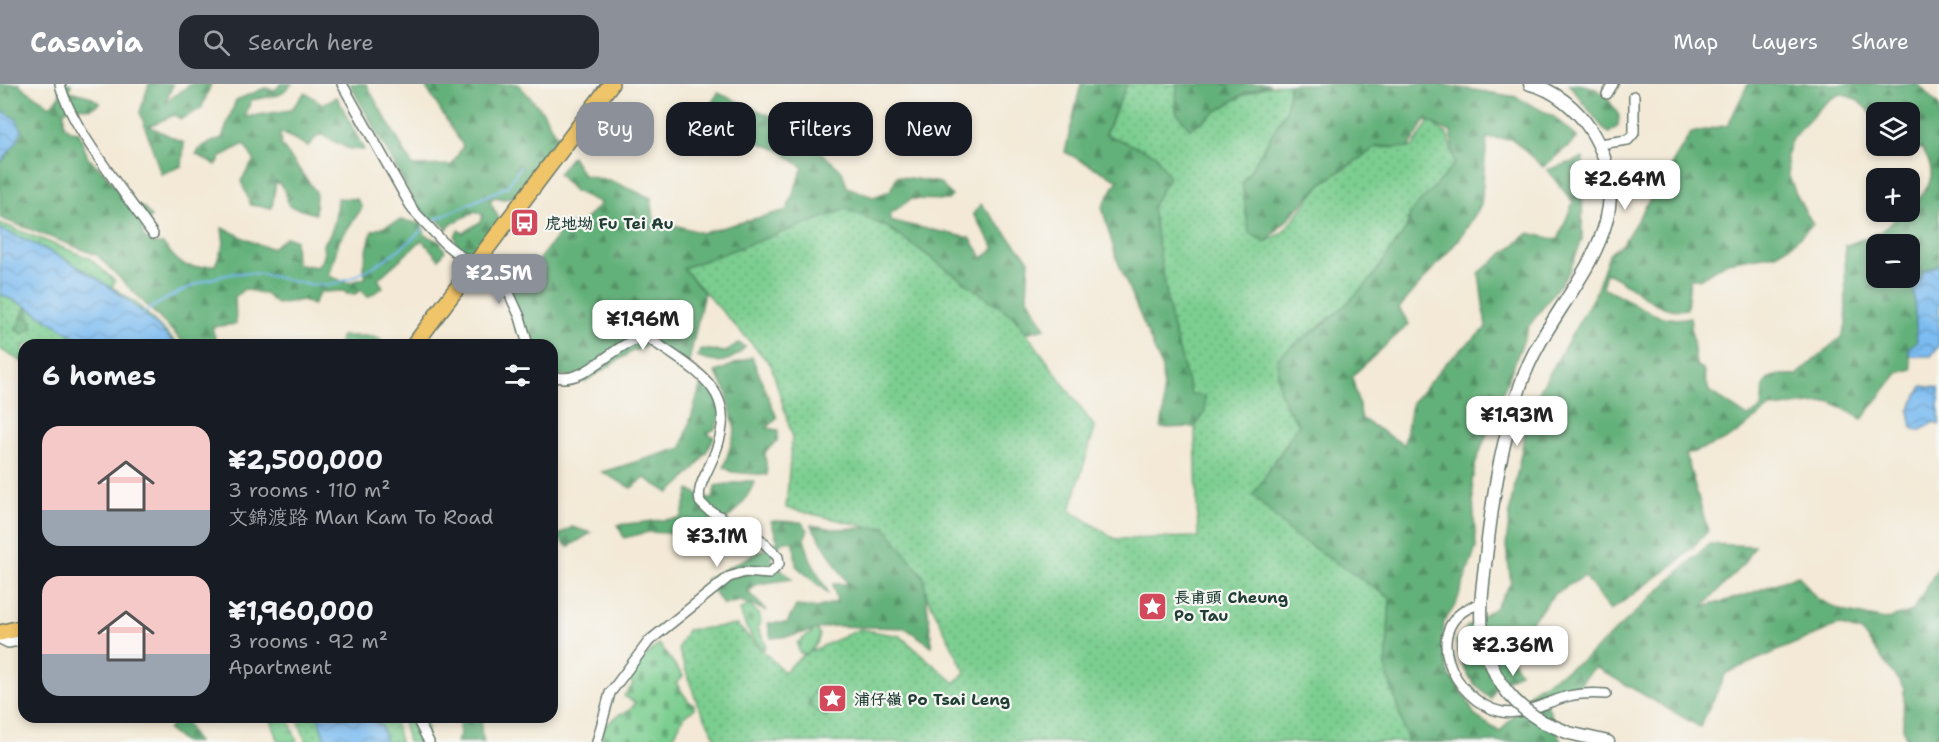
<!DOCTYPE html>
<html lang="en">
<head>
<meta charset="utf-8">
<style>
	:root { --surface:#171b24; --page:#242831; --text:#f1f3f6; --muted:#9ea1a6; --accent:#8c9099 }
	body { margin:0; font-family:"Shantell Sans","LXGW WenKai TC",sans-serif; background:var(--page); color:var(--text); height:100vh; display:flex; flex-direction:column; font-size:22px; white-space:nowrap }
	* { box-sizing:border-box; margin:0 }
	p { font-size:20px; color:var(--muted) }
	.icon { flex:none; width:33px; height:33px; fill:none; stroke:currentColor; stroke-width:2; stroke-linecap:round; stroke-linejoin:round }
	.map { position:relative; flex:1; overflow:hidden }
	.side { position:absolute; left:18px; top:255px; width:540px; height:384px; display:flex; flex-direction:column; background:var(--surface); border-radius:18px; box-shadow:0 3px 9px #0003 }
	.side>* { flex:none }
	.banner { position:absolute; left:576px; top:18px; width:570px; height:54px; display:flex; gap:12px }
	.buttons { position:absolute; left:1866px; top:18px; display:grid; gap:12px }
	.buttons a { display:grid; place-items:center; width:54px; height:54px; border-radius:12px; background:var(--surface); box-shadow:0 3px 9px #0003; font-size:30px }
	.price { position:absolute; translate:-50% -51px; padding:0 14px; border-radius:12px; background:#fff; color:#222; font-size:20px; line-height:39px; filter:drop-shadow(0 2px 3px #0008) }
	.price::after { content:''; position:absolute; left:50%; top:36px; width:18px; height:14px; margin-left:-9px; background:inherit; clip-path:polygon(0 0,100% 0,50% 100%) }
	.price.selected { background:var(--accent); color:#fff }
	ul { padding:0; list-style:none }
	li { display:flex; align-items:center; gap:18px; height:150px; padding:0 24px }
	li span { display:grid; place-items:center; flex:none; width:168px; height:120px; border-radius:18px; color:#555 }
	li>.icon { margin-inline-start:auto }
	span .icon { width:72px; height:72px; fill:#fffc; stroke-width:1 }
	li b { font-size:26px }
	h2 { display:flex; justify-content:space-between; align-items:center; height:72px; padding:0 24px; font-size:26px }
	.tag { padding:0 21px; border-radius:18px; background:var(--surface); box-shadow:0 3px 9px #0003; font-size:21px; line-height:54px }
	.tag.selected { background:var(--accent); color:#fff }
	header { display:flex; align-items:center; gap:36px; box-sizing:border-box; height:84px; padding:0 30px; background:var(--accent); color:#fff }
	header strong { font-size:28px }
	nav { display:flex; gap:33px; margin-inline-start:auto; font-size:21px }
	.search { width:420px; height:54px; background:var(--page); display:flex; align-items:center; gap:15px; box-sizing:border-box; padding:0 21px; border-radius:18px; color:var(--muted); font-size:22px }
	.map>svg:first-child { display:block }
</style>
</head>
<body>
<header>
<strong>Casavia</strong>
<div class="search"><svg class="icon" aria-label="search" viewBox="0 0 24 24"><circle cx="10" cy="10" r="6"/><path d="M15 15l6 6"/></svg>Search here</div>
<nav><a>Map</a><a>Layers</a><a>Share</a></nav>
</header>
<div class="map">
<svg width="1939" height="658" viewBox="0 0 1939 658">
	<defs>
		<pattern id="grass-dots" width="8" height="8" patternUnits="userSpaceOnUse" patternTransform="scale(1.5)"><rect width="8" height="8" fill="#7bce90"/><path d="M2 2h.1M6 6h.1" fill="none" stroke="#64a876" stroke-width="1.8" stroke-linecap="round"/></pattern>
		<pattern id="forest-firs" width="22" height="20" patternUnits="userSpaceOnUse" patternTransform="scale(1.5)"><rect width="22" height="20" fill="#64b17a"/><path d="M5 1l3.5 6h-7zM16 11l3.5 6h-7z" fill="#529165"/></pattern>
		<pattern id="wetland-marsh" width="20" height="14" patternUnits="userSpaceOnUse" patternTransform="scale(1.5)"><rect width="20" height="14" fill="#7bce90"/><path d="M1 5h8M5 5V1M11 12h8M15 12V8" fill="none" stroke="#64a876"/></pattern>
		<pattern id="cemetery-stones" width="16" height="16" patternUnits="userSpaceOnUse" patternTransform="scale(1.5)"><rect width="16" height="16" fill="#7bce90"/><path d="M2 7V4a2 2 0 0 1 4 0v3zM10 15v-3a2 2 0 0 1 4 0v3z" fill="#64a876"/></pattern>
		<pattern id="water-waves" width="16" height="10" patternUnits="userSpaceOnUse" patternTransform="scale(1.5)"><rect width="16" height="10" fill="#7cbcf1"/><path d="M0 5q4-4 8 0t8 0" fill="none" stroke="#659ac4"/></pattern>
	</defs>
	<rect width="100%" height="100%" fill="#f6f6f2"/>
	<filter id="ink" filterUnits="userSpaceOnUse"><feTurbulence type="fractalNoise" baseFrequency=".0167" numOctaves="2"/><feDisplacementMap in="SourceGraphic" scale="12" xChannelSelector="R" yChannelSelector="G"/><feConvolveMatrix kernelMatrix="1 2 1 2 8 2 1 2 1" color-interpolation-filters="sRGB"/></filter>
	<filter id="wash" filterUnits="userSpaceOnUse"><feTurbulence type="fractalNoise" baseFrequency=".008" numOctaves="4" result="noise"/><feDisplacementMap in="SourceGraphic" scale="24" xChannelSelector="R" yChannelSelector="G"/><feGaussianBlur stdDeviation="1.35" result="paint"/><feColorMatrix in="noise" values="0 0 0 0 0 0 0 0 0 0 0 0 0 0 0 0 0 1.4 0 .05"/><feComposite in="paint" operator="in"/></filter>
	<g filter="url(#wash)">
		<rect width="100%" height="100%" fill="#f3e9d6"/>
		<g fill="url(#grass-dots)" stroke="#4d8662" stroke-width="1.5">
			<path d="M1127 0H1177L1176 28 1191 44C1222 24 1251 0 1290 0L1286 27 1257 76 1265 158 1282 149 1322 99 1375 64 1413 63 1429 37 1447 50 1455 79 1436 109 1410 129C1400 190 1324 238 1278 273 1277 305 1278 315 1299 340L1390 514 1386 586 1408 658H718L697 619 678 564 687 546 737 541 784 588 803 571 860 545 900 552 955 599 965 588 925 508 877 445 786 424 792 351 771 281 683 184 847 125 886 142 1016 234 1095 344 1070 426 1115 455 1198 453 1195 343 1203 331 1191 310 1105 51Z"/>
			<path d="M0 139 89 174 115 197 112 203 135 218 179 261H176C127 207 67 171 0 145Z"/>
			<path d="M0 210 26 222 88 261H24V279L0 265Z"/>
			<path d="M297 633H318L326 658H306Z"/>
			<path d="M375 633H394L400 658H386L381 641H378Z"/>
			<path d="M402 633H423L428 644 421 658H408Z"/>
		</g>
		<g fill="url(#forest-firs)" stroke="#427757" stroke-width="1.5" fill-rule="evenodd">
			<path d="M0 0H19C29 10 40 13 50 22L59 13 62 0H71L69 7 89 12 100 19 90 25 73 22 64 27V41L71 47 79 48 88 74 104 88 126 117 144 124 151 133 142 146 144 154 154 160H163C182 183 185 186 215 181L224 160 222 144C240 150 254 162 272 164L286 153 295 155 296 180 317 183 324 173 323 160C335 149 336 130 337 114L357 115 362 124 339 157 329 192 347 199 366 194 363 182 372 147 401 136 422 140 425 151 440 158 445 167 439 175 422 156 378 195 383 203 368 213 361 206 355 210H347L344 207 320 208 313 221 303 216 277 220 265 210 244 205 235 213 236 240 212 243 217 261H186L97 171 0 134V79L7 72 0 25Z"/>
			<path d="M149 0H173L166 18 191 0H211L201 25 181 35 174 31 149 42 184 59 182 82 161 90 140 28Z"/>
			<path d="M281 0H292L279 11 251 16 245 33 291 26 305 8 322 20 337 13 364 66 349 65 320 50 308 62 280 48 281 61 316 108 315 130 289 122 284 105 276 97 272 124 251 121 241 97 254 76 244 60 222 72 216 81 196 70 202 62 222 54 236 16 265 4 275 6Z"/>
			<path d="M350 0H366L413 82 452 81 463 62 424 0H518L543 28 556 51H565L516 112 504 115 494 113 490 118 501 138 477 172 457 161 455 152 458 146 463 149 480 138 483 131 475 127C465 135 454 135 447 145L437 135H429L416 120Z"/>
			<path d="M1081 0H1127L1105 50 1155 70 1169 93 1152 123 1171 237 1191 310 1205 312V328L1195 343 1161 344 1164 326 1162 284 1116 173 1102 123 1118 96 1065 68Z"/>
			<path d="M1177 0H1270L1245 9 1190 45 1176 28Z"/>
			<path d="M1290 0H1438L1516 13 1553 32 1578 54 1543 83 1512 55 1487 54 1481 121 1461 153 1399 224 1409 240 1352 292 1362 335 1404 361 1412 319 1447 278 1486 244 1479 189 1529 149 1558 156 1573 118 1547 86 1583 74 1582 156 1569 188 1529 242 1476 378 1472 397 1476 464 1456 520 1444 538 1442 561 1448 589 1466 614 1475 632 1500 648 1533 606 1585 575 1709 460 1754 462 1744 479 1703 523 1749 510 1798 491 1816 514 1842 527 1885 536 1913 527 1939 482V658H1907L1903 644 1904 604 1862 548 1838 541 1726 589 1700 643 1595 583 1577 603 1545 614 1561 658H1408L1386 586 1390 514 1294 451 1253 411 1299 340C1279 315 1277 304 1278 273L1333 233 1371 195 1408 142 1410 129 1454 81 1451 48 1425 36 1409 64 1378 62 1322 99 1266 158 1249 149 1242 100 1286 27Z"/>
			<path d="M1569 0C1598 0 1605 8 1619 32L1618 42 1609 49 1602 43Z"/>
			<path d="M1748 0H1918L1939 22V181L1923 188 1914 209 1917 258 1908 264 1912 285 1898 289 1862 335 1832 318 1770 324 1730 354 1686 371 1708 447 1679 477 1610 527 1585 492 1555 509 1507 567 1520 588 1495 605 1491 615C1468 596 1462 586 1456 557L1467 543 1495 524 1511 499 1506 462 1511 419 1530 324 1596 208 1609 170 1623 159 1691 49 1728 41ZM1841 10 1856 15 1876 34V28H1910V62H1897L1922 65C1939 90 1931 104 1910 122V128H1904L1880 148 1845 162 1846 241 1842 252 1797 291C1764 290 1764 293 1761 325L1748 333 1709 307 1703 286 1696 281 1690 233C1656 242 1633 215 1602 203L1606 189C1634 200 1656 231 1687 225L1690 195H1699L1727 178 1776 170 1790 162 1813 140C1799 118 1778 84 1791 57 1795 49 1803 43 1809 36 1819 25 1827 15 1841 10ZM1876 160H1910V194H1876Z"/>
			<path d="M718 9 787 39 842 87 847 103 873 113 890 107 897 92 940 99 952 112 948 116 911 115 890 130V137L970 154 983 174 995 164 973 130 981 120 1029 176 1027 212 1045 244 1026 249 1015 234 889 144 847 125 683 184 704 208 688 282 651 260 631 268 584 298 579 292 552 291V261H528L509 207 494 191 496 178V190L514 207 566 141 583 138 601 119 574 107 558 90 572 72 583 91 614 98 651 114 654 135 702 149 787 126 803 83 777 65 712 43 707 26Z"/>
			<path d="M26 222 33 243 23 250 16 246Z"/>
			<path d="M341 252H373L381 255 382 261H338Z"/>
			<path d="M738 259 745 263C730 280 718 281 697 273L702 265 726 268Z"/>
			<path d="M752 273 777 334 767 344 778 346 777 357 765 368 767 391 732 388 724 383 735 347 726 306 715 288Z"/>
			<path d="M701 300 726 319 715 345 707 349 714 353C703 377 690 392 669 409L645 394 631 404 602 388 682 364Z"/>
			<path d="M747 397H755C742 425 727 444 694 441L683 450 649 448 624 454 618 441 681 434 689 406 713 416 715 402Z"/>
			<path d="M771 437 801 438 808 446 804 455 811 477 829 510 796 482 794 458 783 457 770 475 792 495 758 500 748 508 767 527 740 517 723 521 706 495 778 458Z"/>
			<path d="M811 441 834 445 885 443 924 493 932 562 905 544 830 542 791 552 771 554 768 539H787L796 522 816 524 837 518 833 500H848Z"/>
			<path d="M572 443 591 449 568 463 557 452Z"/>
			<path d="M142 633H183L197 658H183L168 646 173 639 149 637Z"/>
			<path d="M458 633H482L481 647 484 658H456L460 651Z"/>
		</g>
		<path fill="url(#wetland-marsh)" stroke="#4d8662" stroke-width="1.5" d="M270 633H288L297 658H279Z"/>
		<g fill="url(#cemetery-stones)" stroke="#4d8662" stroke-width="1.5">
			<path d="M749 521 759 530 761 537 758 544 766 561 764 565C751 555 744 541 740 526Z"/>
			<path d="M816 545 820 551 817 559 807 571 799 568 797 559Z"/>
			<path d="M659 560 683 592 676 599 689 618 694 620V625L684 632 671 658 666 655 660 658H601L604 643 620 630 626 629 636 619 624 612 633 601 627 589Z"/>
			<path d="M817 602 827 607 841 608 827 633 807 621Z"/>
		</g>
		<g fill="url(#water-waves)" stroke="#4e7c92" stroke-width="1.5">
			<path d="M0 25 16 35 22 46 16 59 0 79Z"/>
			<path d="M0 145C67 172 127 207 176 261H88L26 222 0 210Z"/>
			<path d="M1939 181V262L1931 272H1910L1908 264 1917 258 1914 209 1923 188Z"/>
			<path d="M1922 302 1939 304V341L1934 338 1919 347 1912 344 1909 327Z"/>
			<path d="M318 633H375L378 641H381L386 658H326Z"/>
		</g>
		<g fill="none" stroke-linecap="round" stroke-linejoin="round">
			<g stroke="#7cbcf1" stroke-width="2">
				<path d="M434 136 508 102 520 83"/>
				<path d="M141 231C166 213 215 187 247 189 269 189 292 199 315 201 348 205 400 167 423 145"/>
			</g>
		</g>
	</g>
	<g filter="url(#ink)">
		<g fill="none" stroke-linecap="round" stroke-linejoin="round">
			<defs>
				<g id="minor">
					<path d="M60 0C69 41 128 113 153 150"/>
					<path d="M342 0 413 126 444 159 474 183"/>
					<path d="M1607 10 1613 0"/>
					<path d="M1599 60 1628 56 1634 49V12"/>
					<path d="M478 177 508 207 520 233 528 261"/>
					<path d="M552 292C587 304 613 256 647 253 703 292 745 308 709 383 704 394 697 405 700 418L707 425 761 456 778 473 779 480 769 490 745 488 729 493 649 557 610 609 597 658"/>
					<path d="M1480 520C1417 537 1452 618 1502 628 1524 632 1548 617 1569 612 1582 609 1593 609 1606 610"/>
					<path d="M0 555 8 559 24 556"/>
					<path d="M416 633 429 658"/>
				</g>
				<g id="tertiary">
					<path d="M1482 549C1479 520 1484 492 1487 464 1494 403 1502 358 1521 300 1550 212 1653 144 1590 45 1577 25 1555 6 1530 0"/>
					<path d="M1543 638 1569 649 1608 658"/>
				</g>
				<g id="primary">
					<path d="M414 261 611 0"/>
					<path d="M0 549 24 543"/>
				</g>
			</defs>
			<use href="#minor" stroke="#69796d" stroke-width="12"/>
			<use href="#tertiary" stroke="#69796d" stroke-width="15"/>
			<use href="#primary" stroke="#69796d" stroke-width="18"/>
			<use href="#minor" stroke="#fff" stroke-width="9"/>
			<use href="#tertiary" stroke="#fff" stroke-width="12"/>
			<use href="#primary" stroke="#f0c469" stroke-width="15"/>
			<defs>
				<path id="tertiary-bridge" d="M1482 549C1490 590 1507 617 1543 638"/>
			</defs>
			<use href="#tertiary-bridge" stroke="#69796d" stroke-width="15" stroke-linecap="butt"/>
			<use href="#tertiary-bridge" stroke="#fff" stroke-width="12"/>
		</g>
	</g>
	<defs>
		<symbol id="bus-square" viewBox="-11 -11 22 22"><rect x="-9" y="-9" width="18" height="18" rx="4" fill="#d1495b" stroke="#f6f6f2"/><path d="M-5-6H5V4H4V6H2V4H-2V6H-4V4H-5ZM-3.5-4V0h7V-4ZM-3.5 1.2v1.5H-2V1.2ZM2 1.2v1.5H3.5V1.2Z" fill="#fff"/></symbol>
		<symbol id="sight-square" viewBox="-11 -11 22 22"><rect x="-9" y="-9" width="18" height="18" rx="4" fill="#d1495b" stroke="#f6f6f2"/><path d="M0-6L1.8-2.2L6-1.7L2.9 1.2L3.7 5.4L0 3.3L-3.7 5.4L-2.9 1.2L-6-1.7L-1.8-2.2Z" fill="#fff"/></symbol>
	</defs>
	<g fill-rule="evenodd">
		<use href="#bus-square" x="508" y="122" width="33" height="33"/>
		<use href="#sight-square" x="1136" y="506" width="33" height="33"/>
		<use href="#sight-square" x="816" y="598" width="33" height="33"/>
	</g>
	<g text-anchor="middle" stroke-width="4.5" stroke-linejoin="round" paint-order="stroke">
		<g font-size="16" font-weight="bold" fill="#1f3d34" stroke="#f6f6f2" text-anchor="start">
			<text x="545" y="145">虎地坳 Fu Tei Au</text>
			<text x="1174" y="519">長甫頭 Cheung<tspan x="1174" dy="18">Po Tau</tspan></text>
			<text x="854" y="621">浦仔嶺 Po Tsai Leng</text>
		</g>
	</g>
</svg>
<div class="buttons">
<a><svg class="icon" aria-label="layers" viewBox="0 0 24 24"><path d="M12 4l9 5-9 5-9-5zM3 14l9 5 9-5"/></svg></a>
<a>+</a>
<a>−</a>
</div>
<b class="price" style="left:1625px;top:127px">¥2.64M</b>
<b class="price selected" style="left:499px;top:221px">¥2.5M</b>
<b class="price" style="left:643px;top:267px">¥1.96M</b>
<b class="price" style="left:1517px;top:363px">¥1.93M</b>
<b class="price" style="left:717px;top:484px">¥3.1M</b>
<b class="price" style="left:1513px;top:593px">¥2.36M</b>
<div class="banner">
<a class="tag selected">Buy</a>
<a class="tag">Rent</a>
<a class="tag">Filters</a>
<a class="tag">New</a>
</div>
<section class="side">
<h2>6 homes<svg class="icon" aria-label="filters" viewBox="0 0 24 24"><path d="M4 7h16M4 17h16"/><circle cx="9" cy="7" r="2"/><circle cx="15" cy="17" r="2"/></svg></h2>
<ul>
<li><span style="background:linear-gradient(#f6c9c9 70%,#9aa5b1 0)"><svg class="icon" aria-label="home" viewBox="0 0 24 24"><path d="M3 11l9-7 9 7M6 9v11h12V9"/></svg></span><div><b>¥2,500,000</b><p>3 rooms · 110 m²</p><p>文錦渡路 Man Kam To Road</p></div></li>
<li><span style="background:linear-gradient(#f6c9c9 65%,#9aa5b1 0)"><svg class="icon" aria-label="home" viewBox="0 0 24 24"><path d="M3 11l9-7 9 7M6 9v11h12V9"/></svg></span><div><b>¥1,960,000</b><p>3 rooms · 92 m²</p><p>Apartment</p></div></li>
</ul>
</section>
</div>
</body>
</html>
